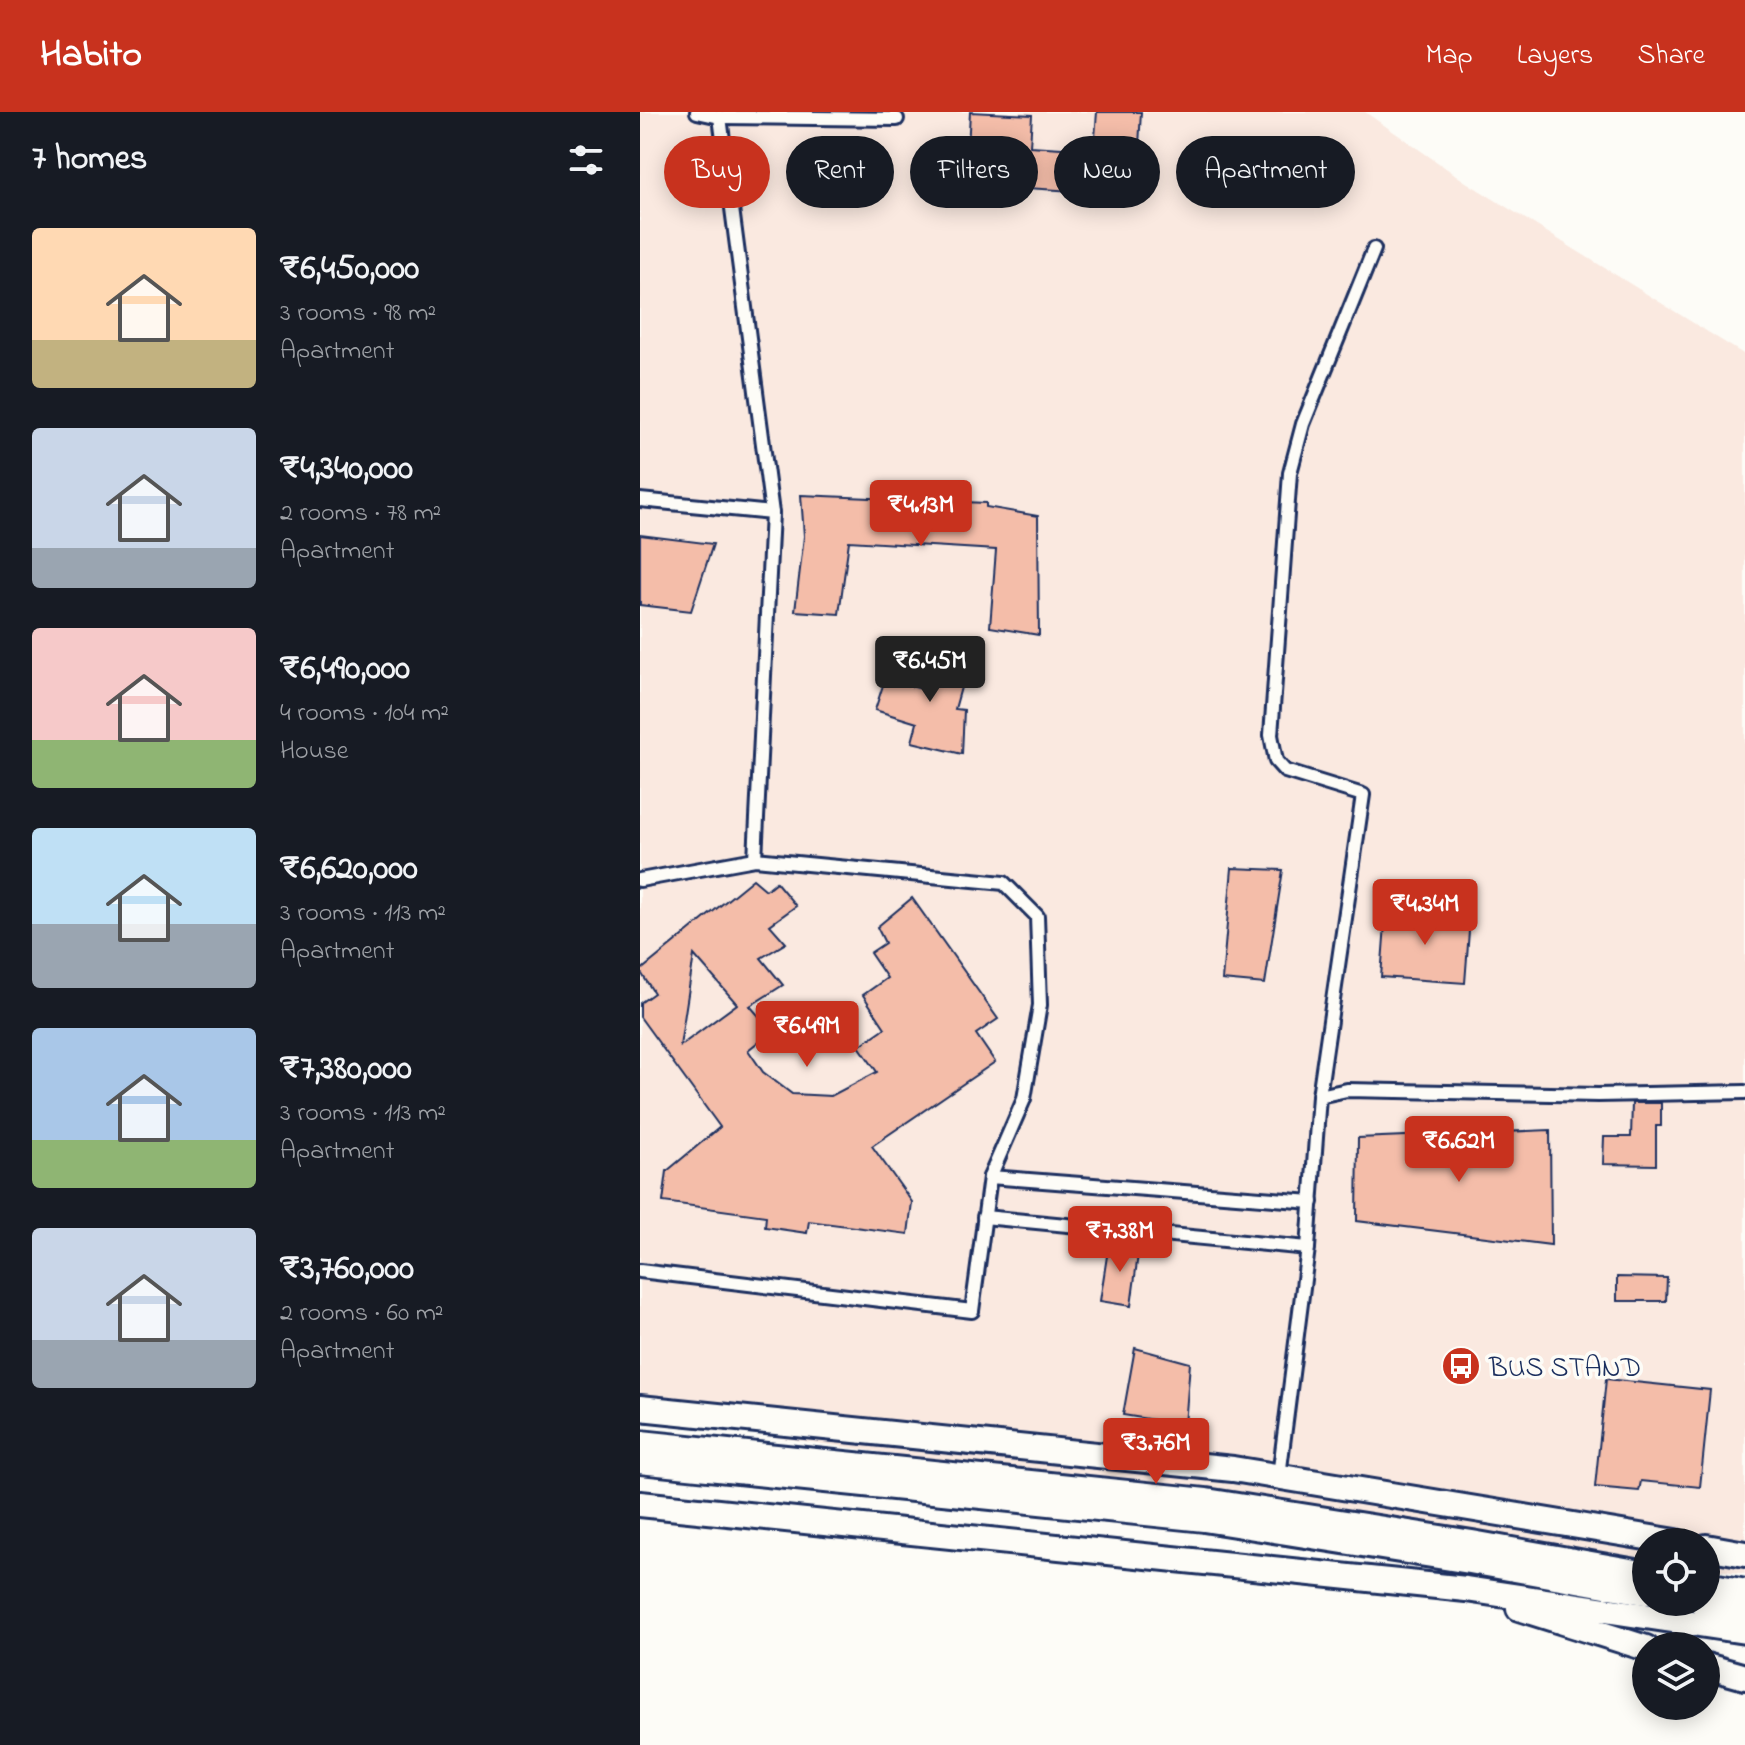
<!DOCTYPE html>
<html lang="en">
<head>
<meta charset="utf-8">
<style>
	:root { --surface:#171b24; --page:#242831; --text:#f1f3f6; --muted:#9ea1a6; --accent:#c8321e }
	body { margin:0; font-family:"Indie Flower",sans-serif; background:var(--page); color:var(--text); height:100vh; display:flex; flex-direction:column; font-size:30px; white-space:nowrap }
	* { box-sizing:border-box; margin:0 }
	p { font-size:26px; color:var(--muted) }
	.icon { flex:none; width:44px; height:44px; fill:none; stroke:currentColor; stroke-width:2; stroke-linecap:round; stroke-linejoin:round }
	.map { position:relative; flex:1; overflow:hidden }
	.sheet { display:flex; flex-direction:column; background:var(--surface); width:640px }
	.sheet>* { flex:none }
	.guide { position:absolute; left:24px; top:24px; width:760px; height:72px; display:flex; gap:16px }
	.controls { position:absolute; left:992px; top:1416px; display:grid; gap:16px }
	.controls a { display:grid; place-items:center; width:88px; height:88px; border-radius:50%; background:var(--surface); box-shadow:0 4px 20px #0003; font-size:40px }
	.price { position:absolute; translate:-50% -68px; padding:0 18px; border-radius:8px; background:var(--accent); color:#fff; font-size:26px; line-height:52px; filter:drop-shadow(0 2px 4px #0008) }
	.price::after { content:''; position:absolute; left:50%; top:48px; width:24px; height:18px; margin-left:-12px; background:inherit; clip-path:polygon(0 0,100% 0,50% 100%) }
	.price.selected { background:#222; color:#fff }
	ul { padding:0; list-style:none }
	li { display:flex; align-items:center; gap:24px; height:200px; padding:0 32px }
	li span { display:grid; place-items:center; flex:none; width:224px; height:160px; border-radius:8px; color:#555 }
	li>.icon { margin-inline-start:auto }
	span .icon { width:96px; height:96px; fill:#fffc; stroke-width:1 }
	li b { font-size:34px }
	h2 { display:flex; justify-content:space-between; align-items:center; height:96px; padding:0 32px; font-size:34px }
	.chip { padding:0 28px; border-radius:36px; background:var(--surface); box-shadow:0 4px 20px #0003; font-size:28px; line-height:72px }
	.chip.selected { background:var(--accent); color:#fff }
	header { display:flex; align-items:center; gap:48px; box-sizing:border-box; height:112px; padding:0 40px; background:var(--accent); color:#fff }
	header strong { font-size:38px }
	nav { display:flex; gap:44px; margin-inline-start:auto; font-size:28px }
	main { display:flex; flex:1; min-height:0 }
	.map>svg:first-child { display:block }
</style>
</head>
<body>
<header>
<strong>Habito</strong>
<nav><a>Map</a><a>Layers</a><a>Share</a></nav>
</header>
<main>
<section class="sheet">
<h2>7 homes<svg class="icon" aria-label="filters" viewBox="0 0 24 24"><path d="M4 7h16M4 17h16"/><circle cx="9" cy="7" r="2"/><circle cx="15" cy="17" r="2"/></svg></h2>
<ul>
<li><span style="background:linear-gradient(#ffd9b3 70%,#c2b280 0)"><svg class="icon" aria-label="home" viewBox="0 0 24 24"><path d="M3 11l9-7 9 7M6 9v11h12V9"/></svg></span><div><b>₹6,450,000</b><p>3 rooms · 98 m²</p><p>Apartment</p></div></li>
<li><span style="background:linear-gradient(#c9d6e8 75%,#9aa5b1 0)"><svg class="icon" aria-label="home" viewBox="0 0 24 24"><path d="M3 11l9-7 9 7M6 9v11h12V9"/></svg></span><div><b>₹4,340,000</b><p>2 rooms · 78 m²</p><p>Apartment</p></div></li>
<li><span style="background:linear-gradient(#f6c9c9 70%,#8fb573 0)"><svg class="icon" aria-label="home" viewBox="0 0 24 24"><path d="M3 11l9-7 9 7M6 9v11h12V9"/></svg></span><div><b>₹6,490,000</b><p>4 rooms · 104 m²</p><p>House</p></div></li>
<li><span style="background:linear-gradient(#bfe0f5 60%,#9aa5b1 0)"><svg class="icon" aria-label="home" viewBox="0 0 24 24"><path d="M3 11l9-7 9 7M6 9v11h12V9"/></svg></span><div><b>₹6,620,000</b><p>3 rooms · 113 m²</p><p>Apartment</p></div></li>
<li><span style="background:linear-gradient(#a9c7e8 70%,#8fb573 0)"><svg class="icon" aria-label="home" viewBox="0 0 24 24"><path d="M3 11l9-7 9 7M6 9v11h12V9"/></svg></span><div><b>₹7,380,000</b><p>3 rooms · 113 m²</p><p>Apartment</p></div></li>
<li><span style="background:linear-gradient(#c9d6e8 70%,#9aa5b1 0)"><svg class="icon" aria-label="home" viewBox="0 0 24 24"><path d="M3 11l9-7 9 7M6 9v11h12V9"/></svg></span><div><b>₹3,760,000</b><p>2 rooms · 60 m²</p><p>Apartment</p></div></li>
</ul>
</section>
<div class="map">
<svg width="1105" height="1633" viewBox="0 0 1105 1633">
	<rect width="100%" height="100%" fill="#fdfcf7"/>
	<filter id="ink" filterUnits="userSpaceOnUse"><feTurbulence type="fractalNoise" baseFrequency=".0125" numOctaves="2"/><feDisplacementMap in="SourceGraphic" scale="16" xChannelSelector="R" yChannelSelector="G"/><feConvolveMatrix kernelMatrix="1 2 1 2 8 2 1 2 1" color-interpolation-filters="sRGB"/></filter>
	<g filter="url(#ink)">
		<path fill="#fae9e0" d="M0 0H725L826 70 1105 243V1462L1066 1456V1430H1006V1448L0 1306Z"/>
		<g fill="#f4bda9" stroke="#1b2f5e" stroke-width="2" fill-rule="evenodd">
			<path d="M330 0 392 3 390 34 454 38 457 0H501L496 83 326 72Z"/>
			<path d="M161 383 346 391V395L398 404 399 523 350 515 356 438 209 429 199 502 155 499 164 424Z"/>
			<path d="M0 423 73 432 51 499 0 493Z"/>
			<path d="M287 542 327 554 315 597 324 598 322 642 272 630 277 611 235 598 245 567 278 576Z"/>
			<path d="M592 756 643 758 625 872 582 868Z"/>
			<path d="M113 767 126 778 136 770 156 794 130 813 146 831 121 846 143 873 110 894 132 919 108 938 123 960 152 982 191 984 237 960 219 934 245 916 223 883 247 866 230 841 245 831 237 815 272 786 358 907 336 922 355 950 232 1034 272 1090 268 1122 169 1109 167 1121 125 1115 126 1104 23 1090 27 1059 80 1015 0 905V891L14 881 0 859ZM54 843 97 892 40 934Z"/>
			<path d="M746 799 830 806 825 871 741 865Z"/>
			<path d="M992 991H1021V1014H1016V1053L963 1052 964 1025H991Z"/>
			<path d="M910 1018 911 1133 717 1109 718 1026Z"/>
			<path d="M469 1131 499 1135 491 1194 460 1189Z"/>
			<path d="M977 1165 1027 1166 1026 1189H977Z"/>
			<path d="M495 1236 550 1251 545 1313 483 1303Z"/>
			<path d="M966 1267 1070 1278 1060 1375 1001 1369 999 1379 955 1375Z"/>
		</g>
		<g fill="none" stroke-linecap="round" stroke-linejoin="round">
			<defs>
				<g id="lane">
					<path d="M57 0 80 5 257 7"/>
					<path d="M80 5 132 401 115 747"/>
					<path d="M0 388 132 401"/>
					<path d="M0 768 115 747 364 771 397 804 400 893 384 987 350 1065 332 1199 0 1159"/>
					<path d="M679 984 723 683 645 659 636 649 631 623 650 361 663 312 734 137"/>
					<path d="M350 1065 672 1090"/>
					<path d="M344 1105 668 1136"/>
					<path d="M639 1364 668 1136 679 984 707 978 958 983 1105 980"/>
				</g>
				<g id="street">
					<path d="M0 1296 593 1357 1036 1430"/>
					<path d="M0 1392 826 1477 1105 1519"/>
					<path d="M1066 1435 1105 1442"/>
					<path d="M879 1496 1006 1536"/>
					<path d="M1066 1554 1105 1565"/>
				</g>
				<g id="highway">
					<path d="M0 1340 565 1398 831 1440 1006 1471"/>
					<path d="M1066 1482 1105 1489"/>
				</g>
			</defs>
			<use href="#lane" stroke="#1b2f5e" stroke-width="18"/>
			<use href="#street" stroke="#1b2f5e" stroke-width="30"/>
			<use href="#highway" stroke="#1b2f5e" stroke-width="48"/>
			<use href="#lane" stroke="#fdfcf7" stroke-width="12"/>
			<use href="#street" stroke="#fdfcf7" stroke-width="24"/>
			<use href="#highway" stroke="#fdfcf7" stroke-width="42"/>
		</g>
	</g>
	<defs>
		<symbol id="bus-disc" viewBox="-11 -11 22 22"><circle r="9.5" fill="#c8321e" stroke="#fdfcf7"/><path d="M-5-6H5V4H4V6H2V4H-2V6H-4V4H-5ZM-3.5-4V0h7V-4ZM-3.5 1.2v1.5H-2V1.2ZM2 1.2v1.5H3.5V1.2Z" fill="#fff"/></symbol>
	</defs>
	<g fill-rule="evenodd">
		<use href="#bus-disc" x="799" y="1232" width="44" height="44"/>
	</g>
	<g text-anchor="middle" stroke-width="7" stroke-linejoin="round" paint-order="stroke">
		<g font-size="28" fill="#1b2f5e" stroke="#fdfcf7" text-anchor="start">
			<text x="849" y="1264">BUS STAND</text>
		</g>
	</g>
</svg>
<div class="controls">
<a><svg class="icon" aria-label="locate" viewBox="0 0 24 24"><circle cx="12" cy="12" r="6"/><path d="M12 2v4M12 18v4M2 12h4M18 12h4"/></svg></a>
<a><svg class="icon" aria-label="layers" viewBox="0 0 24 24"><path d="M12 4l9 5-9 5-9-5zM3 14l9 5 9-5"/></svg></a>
</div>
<b class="price" style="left:281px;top:436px">₹4.13M</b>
<b class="price selected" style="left:290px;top:592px">₹6.45M</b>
<b class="price" style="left:785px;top:835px">₹4.34M</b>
<b class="price" style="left:167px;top:957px">₹6.49M</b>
<b class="price" style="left:819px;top:1072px">₹6.62M</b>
<b class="price" style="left:480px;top:1162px">₹7.38M</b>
<b class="price" style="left:516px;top:1374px">₹3.76M</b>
<div class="guide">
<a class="chip selected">Buy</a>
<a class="chip">Rent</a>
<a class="chip">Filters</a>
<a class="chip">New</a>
<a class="chip">Apartment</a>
</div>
</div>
</main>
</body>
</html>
